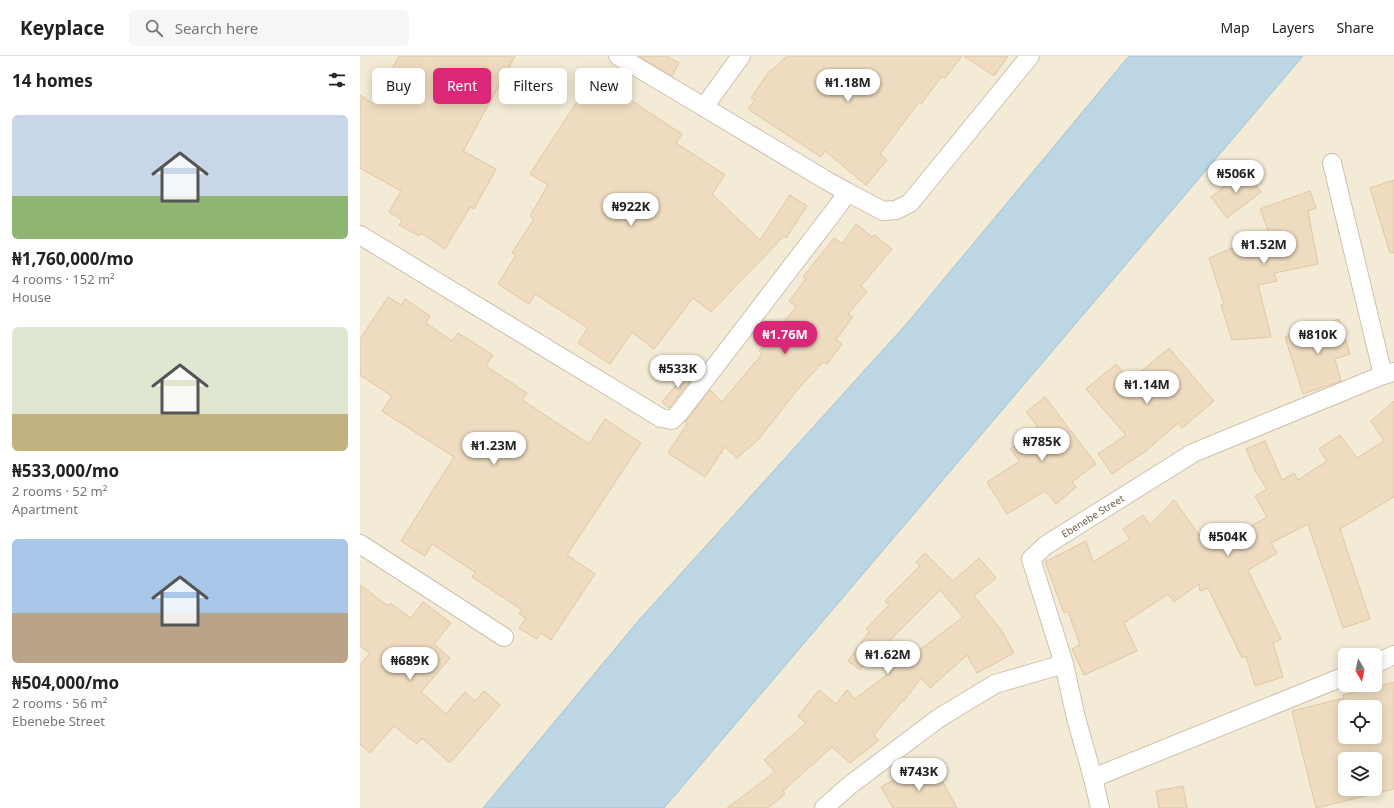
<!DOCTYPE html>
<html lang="en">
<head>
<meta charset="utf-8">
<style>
	:root { --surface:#fff; --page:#f6f6f6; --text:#222; --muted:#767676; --line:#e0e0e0; --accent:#db2777 }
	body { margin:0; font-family:"Noto Sans",sans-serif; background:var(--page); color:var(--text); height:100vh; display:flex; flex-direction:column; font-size:15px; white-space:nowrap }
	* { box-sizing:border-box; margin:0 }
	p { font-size:13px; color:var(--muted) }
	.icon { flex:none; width:22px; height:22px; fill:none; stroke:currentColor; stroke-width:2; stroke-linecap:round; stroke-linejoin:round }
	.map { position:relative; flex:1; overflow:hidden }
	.sheet { display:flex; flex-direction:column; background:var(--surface); width:360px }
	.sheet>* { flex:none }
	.hud { position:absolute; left:12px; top:12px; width:380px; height:36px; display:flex; gap:8px }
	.needle { width:26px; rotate:171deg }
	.buttons { position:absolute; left:978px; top:592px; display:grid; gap:8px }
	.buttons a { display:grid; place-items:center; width:44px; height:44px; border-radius:6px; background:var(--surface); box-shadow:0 2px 10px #0003; font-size:20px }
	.price { position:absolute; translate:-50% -34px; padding:0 9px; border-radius:14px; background:#fff; color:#222; font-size:13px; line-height:26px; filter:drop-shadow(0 1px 2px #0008) }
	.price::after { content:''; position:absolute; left:50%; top:24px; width:12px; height:9px; margin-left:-6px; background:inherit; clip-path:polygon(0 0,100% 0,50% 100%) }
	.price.selected { background:var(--accent); color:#fff }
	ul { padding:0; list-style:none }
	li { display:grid; align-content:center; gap:8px; height:212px; padding:0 12px }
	li span { display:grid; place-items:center; height:124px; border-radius:6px; color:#555 }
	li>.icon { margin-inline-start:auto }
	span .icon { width:72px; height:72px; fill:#fffc; stroke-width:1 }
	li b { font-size:17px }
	h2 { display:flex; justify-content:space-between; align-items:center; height:48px; padding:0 12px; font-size:17px }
	.chip { padding:0 14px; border-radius:6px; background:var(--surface); box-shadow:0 2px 10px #0003; font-size:14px; line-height:36px }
	.chip.selected { background:var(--accent); color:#fff }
	header { display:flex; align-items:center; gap:24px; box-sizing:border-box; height:56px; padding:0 20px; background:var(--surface); border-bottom:1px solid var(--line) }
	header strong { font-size:19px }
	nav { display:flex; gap:22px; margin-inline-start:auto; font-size:14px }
	.search { width:280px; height:36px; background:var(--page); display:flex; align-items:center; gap:10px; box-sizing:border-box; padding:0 14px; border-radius:6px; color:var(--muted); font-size:15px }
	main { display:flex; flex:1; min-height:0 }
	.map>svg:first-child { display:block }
</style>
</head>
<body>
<header>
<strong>Keyplace</strong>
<div class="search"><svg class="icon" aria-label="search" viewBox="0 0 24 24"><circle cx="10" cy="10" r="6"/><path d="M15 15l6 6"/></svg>Search here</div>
<nav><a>Map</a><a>Layers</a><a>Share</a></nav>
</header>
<main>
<section class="sheet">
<h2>14 homes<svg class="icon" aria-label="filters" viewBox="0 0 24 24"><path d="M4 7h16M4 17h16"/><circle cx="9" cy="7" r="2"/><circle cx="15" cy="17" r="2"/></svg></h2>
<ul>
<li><span style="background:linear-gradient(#c9d6e8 65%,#8fb573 0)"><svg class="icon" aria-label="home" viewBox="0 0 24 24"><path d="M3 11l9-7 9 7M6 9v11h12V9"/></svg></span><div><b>₦1,760,000/mo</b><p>4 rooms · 152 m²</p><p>House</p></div></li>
<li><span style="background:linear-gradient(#dfe7d0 70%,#c2b280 0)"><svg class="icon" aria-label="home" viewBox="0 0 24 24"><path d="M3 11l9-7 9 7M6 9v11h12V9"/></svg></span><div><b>₦533,000/mo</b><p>2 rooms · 52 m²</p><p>Apartment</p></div></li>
<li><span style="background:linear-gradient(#a9c7e8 60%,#b9a48a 0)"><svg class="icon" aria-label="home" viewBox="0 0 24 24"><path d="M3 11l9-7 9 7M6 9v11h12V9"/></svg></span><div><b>₦504,000/mo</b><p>2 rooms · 56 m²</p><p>Ebenebe Street</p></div></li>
</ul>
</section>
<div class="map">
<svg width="1034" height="752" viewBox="0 0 1034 752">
	<rect width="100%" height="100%" fill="#fbf7e7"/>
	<g fill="#f3ebd5" fill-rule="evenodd">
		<path d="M0 0H769L549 265 279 564 123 752H0Z"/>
		<path d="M943 0H1034V752H304ZM985 599H1015V629H985ZM985 651H1015V681H985ZM985 703H1015V733H985Z"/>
	</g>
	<path fill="#bcd6e4" stroke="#a3c4d5" d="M769 0H943L304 752H123L279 564 549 265Z"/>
	<g fill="#efdcc0" stroke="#e1c6a1" fill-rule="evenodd">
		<path d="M39 0H155L103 95 136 113 114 153 110 151 85 193 61 177 59 180 39 169 42 164 29 156 41 135 0 112V39L13 48Z"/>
		<path d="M279 0H306L319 7 312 20Z"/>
		<path d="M427 0H602L585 22 582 20 561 48 559 46 520 98 527 104 506 129 465 95 461 101 388 53 395 44 391 42 410 14 411 15Z"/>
		<path d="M604 0H648L634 20Z"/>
		<path d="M237 22 322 78 316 87 365 119 352 138 400 184 430 139 447 150 426 182 424 180 351 256 333 242 294 293 272 276 250 308 218 287 228 272 175 238 169 248 138 228 156 199 152 197 174 163 170 160 188 129 170 118 222 38 225 40Z"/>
		<path d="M884 115 901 136 867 162 851 141Z"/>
		<path d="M1034 124V197H1030L1010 132Z"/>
		<path d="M950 135 956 152 948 155 958 208 914 217 917 225 898 229 911 281 872 284 861 249 864 248 849 202 909 176 900 153Z"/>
		<path d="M496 168 512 181 514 179 532 193 501 230 507 236 488 258 493 261 476 284 482 288 467 308 463 306 437 334 399 383 377 402 365 391 345 421 308 397 327 368 325 366 350 334 362 346 402 298 399 295 436 251 429 245 446 223 443 221 474 182 482 188Z"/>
		<path d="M28 241 41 249 45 243 70 260 66 267 92 285 98 277 133 299 126 310 167 337 162 344 229 388 245 363 281 387 207 499 235 518 191 584 181 577 177 583 159 572 166 562 159 558 162 554 112 521 115 516 72 488 65 500 41 485 94 401 22 355 32 340 0 319V283Z"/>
		<path d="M979 263 990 298 975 303 981 325 943 338 925 281Z"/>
		<path d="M809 292 854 345 822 372 818 367 787 394 752 418 738 398 766 379 726 333 756 308 770 325Z"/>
		<path d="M329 314 335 319 309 352 302 346Z"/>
		<path d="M685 341 736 408 712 426 716 431 696 448 685 435 647 458 627 426 660 405 650 393 678 371 666 356Z"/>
		<path d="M1034 345V441L980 473 1010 563 983 572 948 468 911 487 917 497 888 514 921 583 913 587 923 621 895 630 886 600 882 602 848 532 840 535 839 528 814 546 808 538 764 567 777 595 724 619 712 593 720 589 708 555 704 557 685 506 726 485 733 506 770 483 763 473 783 459 790 469 814 444 850 494 907 461 895 440 907 433 896 416 886 393 905 385 922 424 934 417 938 424 967 405 959 393 980 379 997 402 1024 385 1011 365Z"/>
		<path d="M565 497 593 525 619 502 636 522 614 540 642 575 654 597 617 617 607 599 570 632 561 622 544 645 543 644 514 679 519 684 490 707 472 691 423 735 425 738 408 752H367L415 716 404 704 446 667 438 660 459 634 476 648 487 634 495 643 603 561 580 534 500 614 488 605 509 576 506 573 529 549 525 545 560 510 556 506Z"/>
		<path d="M0 529 28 550 30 547 51 562 63 546 91 567 74 588 90 602 61 636 86 658 105 636 115 645 124 635 140 649 90 707 62 682 57 688 34 670 10 697 0 688V609L10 597 0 590Z"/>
		<path d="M1034 626V733L956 752 932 655 984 642 983 639ZM985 651H1015V681H985ZM985 703H1015V733H985Z"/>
		<path d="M575 712 597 752H533L521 731 545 718 550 726Z"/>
		<path d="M823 730 827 752H799L796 735Z"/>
	</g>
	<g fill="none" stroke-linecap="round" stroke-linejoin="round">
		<defs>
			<g id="street">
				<path d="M344 51 381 0"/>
				<path d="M972 107 1023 319"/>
				<path d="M487 136 523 155 536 154 550 147 670 0"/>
				<path d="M0 179 301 362 312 364 320 356 478 150 487 136 464 123 344 51 258 0"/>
				<path d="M0 488 144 581"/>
				<path d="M1015 608 1034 599"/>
				<path d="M733 722 985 620"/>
				<path d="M464 752 490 729 579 662 635 628 704 608"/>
				<path id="s1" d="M740 752 733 722 716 662 704 608 671 503 686 489 833 397 1023 319 1034 316"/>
			</g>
		</defs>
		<use href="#street" stroke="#cdc1ad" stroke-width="20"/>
		<use href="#street" stroke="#fff" stroke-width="18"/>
	</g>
	<g text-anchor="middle" stroke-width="4" stroke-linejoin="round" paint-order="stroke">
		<g font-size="10" fill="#74624c" stroke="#fefbed">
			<text dy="4" stroke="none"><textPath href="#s1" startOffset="334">Ebenebe Street</textPath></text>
		</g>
	</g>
</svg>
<div class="buttons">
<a><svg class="needle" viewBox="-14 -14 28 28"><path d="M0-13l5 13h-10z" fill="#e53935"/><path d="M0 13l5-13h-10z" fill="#767676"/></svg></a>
<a><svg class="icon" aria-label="locate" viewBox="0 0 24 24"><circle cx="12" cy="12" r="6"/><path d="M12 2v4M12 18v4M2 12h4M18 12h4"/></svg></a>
<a><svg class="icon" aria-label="layers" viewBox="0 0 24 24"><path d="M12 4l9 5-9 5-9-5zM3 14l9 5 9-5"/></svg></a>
</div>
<b class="price" style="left:488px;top:47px">₦1.18M</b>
<b class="price" style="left:876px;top:138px">₦506K</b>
<b class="price" style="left:271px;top:171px">₦922K</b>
<b class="price" style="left:904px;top:209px">₦1.52M</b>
<b class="price selected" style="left:425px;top:299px">₦1.76M</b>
<b class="price" style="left:958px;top:299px">₦810K</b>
<b class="price" style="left:318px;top:333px">₦533K</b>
<b class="price" style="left:787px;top:349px">₦1.14M</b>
<b class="price" style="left:682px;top:406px">₦785K</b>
<b class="price" style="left:134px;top:410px">₦1.23M</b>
<b class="price" style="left:868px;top:501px">₦504K</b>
<b class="price" style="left:528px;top:619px">₦1.62M</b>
<b class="price" style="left:50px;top:625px">₦689K</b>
<b class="price" style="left:559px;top:736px">₦743K</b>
<div class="hud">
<a class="chip">Buy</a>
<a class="chip selected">Rent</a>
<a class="chip">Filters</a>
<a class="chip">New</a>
</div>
</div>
</main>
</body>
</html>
